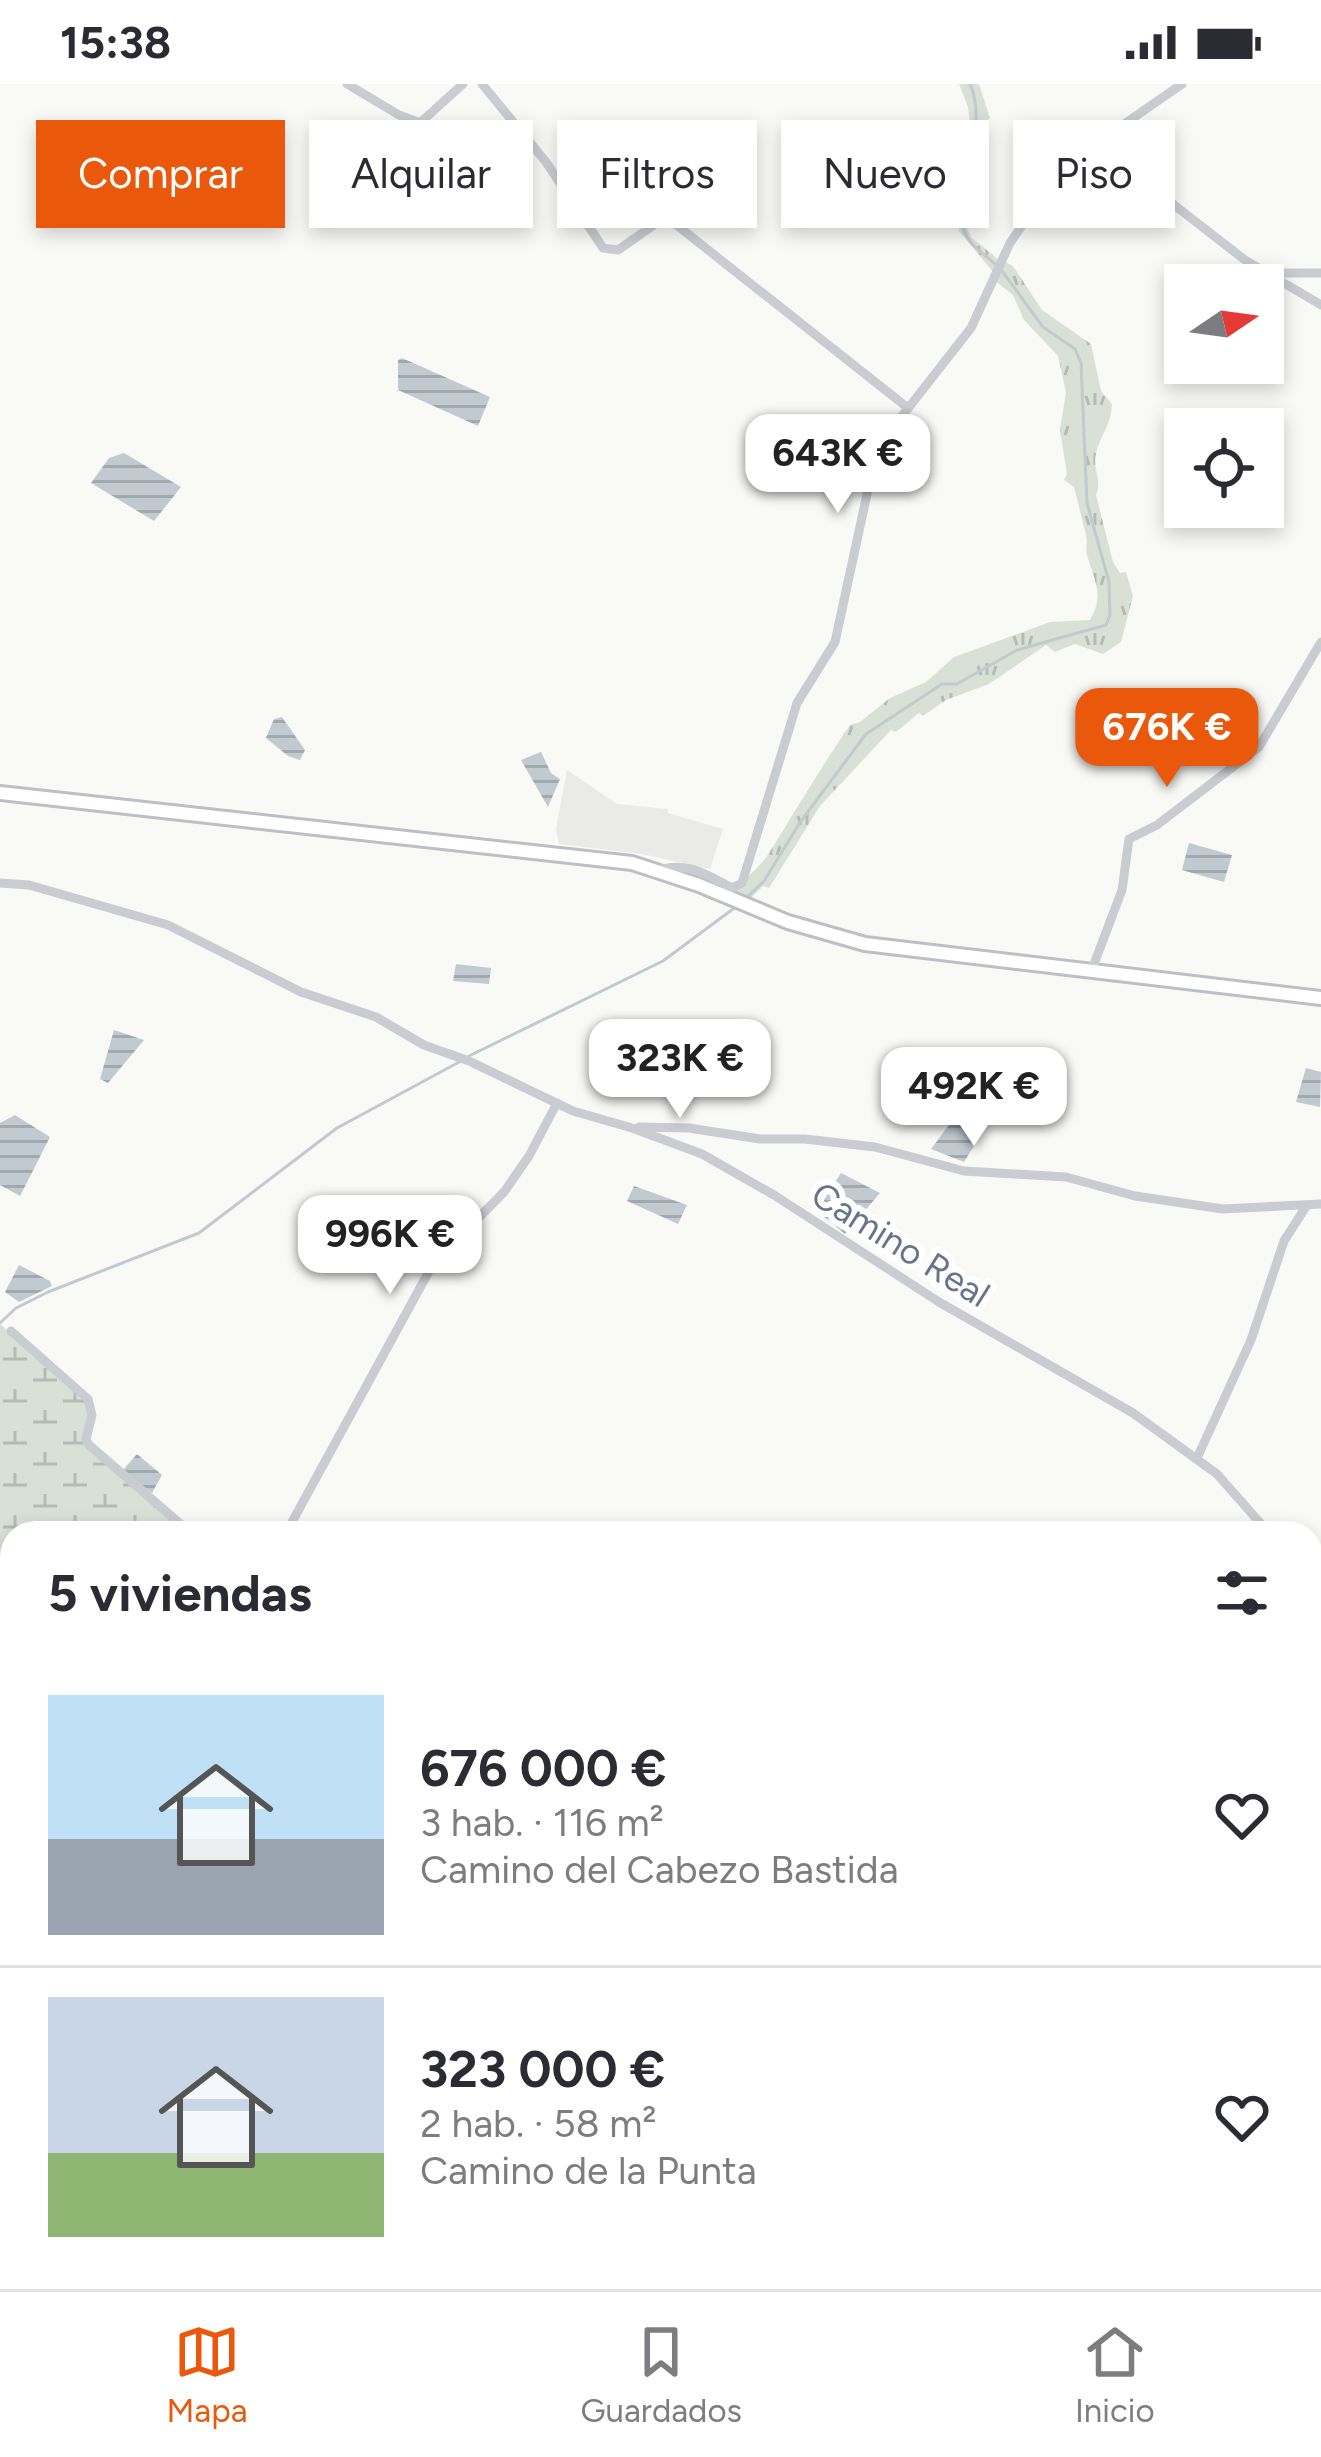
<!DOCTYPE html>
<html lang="es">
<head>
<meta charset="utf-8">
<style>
	:root { --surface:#fff; --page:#f2f2f3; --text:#2b2b33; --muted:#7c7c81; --line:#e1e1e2; --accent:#ea580c }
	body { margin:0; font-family:Figtree,sans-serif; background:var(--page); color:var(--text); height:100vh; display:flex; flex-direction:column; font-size:45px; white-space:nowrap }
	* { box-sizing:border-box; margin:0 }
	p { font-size:39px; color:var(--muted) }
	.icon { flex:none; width:66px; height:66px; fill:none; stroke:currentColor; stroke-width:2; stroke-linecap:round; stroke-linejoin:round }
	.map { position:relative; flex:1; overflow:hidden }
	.details { position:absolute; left:0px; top:1437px; width:1323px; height:768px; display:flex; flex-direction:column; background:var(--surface); border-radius:36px 36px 0 0; box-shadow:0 6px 18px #0003 }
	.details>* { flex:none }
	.banner { position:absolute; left:36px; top:36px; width:1251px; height:108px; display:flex; gap:24px }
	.needle { width:78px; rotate:77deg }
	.controls { position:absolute; left:1164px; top:180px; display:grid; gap:24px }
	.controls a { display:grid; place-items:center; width:120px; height:120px; border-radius:0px; background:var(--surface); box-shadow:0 6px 18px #0003; font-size:60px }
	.price { position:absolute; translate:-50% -102px; padding:0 27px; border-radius:24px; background:#fff; color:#222; font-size:39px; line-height:78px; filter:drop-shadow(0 3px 6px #0008) }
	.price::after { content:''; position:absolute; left:50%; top:72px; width:36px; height:27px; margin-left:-18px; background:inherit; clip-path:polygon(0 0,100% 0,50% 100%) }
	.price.current { background:var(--accent); color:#fff }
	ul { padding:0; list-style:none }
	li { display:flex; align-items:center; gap:36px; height:300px; padding:0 48px }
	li+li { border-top:3px solid var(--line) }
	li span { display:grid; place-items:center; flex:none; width:336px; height:240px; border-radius:0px; color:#555 }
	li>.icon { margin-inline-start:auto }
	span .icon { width:144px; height:144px; fill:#fffc; stroke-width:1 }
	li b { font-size:51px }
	h2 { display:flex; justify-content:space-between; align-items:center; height:144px; padding:0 48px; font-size:51px }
	.tag { padding:0 42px; border-radius:0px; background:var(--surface); box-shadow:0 6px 18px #0003; font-size:42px; line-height:108px }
	.tag.current { background:var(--accent); color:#fff }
	.status { display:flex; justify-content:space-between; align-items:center; height:84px; padding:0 60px; background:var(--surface); direction:ltr }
	.status svg { height:33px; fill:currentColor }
	.tab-bar { display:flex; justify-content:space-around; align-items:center; height:168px; border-top:3px solid var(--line); background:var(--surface); font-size:33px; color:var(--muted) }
	.tab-bar a { display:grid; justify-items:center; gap:6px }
	.tab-bar .current { color:var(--accent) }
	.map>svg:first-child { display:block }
</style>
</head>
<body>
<div class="status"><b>15:38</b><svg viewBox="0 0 49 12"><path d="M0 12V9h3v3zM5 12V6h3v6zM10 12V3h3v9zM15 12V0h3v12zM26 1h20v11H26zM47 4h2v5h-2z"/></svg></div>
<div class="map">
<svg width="1321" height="2205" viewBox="0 0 1321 2205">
	<defs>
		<pattern id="grass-tufts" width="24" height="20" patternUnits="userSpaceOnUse" patternTransform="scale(3)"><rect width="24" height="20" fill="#d9e1d7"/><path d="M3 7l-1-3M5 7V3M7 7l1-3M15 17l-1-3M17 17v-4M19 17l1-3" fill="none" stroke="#b4bbb4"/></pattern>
		<pattern id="wetland-marsh" width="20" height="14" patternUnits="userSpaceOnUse" patternTransform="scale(3)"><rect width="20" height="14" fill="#d9e1d7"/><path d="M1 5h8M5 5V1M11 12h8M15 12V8" fill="none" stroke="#b4bbb4"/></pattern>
		<pattern id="water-rules" width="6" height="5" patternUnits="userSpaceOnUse" patternTransform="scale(3)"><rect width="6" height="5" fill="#c1cad0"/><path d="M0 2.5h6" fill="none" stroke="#a1a9af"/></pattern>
	</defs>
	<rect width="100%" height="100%" fill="#f9f9f6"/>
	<path fill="#eaeae9" d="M567 686 617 720 668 725V729L723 745 710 785 642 770 559 760 556 745Z"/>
	<g fill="url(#grass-tufts)">
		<path d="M959 0H979L990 34 985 38 965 139 971 153 999 176 993 188 959 147 958 117 971 48 968 23Z"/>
		<path d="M1003 177 1013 182 1042 226 1091 260 1101 307 1112 320C1111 343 1099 353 1096 370 1092 385 1103 396 1096 411L1113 478 1120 489 1126 488 1133 512 1121 558 1103 570 1075 560 1055 568 1046 561 989 600 946 616 923 632 919 629 896 648 891 646 820 722 769 804 763 802 749 816 732 810C743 794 760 785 769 769 796 726 821 683 850 641L860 638 890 614 926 598 954 573 1050 538 1090 536C1105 511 1094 496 1087 471 1085 465 1088 458 1086 451 1082 435 1078 419 1074 403L1064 396 1067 390 1060 346 1066 308 1058 272 1024 236 1013 211 995 197Z"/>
	</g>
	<path fill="url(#wetland-marsh)" d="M0 1240 85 1316 90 1326 83 1356 186 1449H12V1813L0 1814Z"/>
	<g fill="#d9e1d7">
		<path d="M12 2184V2193H655L674 2205H0Z"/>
		<path d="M718 2193H789L790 2205H718Z"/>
	</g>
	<g fill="url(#water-rules)">
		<path d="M402 274 490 313 478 342 398 306V276Z"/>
		<path d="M124 369 181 403 154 437 91 399 109 374Z"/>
		<path d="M282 633 305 666 300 676 288 672 266 654 274 635Z"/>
		<path d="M541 668 551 689 560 695 548 723 521 676Z"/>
		<path d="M1189 759 1232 771 1224 798 1182 786Z"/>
		<path d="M456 880 491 884 489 900 453 897Z"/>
		<path d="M114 946 144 956 108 999 100 995Z"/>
		<path d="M1306 984 1321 988 1320 1023 1296 1018Z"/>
		<path d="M15 1031 50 1053 20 1112 0 1101V1039Z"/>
		<path d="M955 1033 982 1049 964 1078 931 1065Z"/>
		<path d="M841 1089 880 1109 845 1150 817 1127Z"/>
		<path d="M634 1102 687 1121 678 1140 627 1117Z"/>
		<path d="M19 1181 50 1197 52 1202 19 1218 5 1208Z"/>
		<path d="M137 1370 162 1391 152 1409 123 1386Z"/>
	</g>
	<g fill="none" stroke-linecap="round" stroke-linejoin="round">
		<g stroke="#c1cad0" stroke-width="3">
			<path d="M970 0C992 50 946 118 967 153 973 164 986 172 995 180"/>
			<path d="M744 816 764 797 801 737 866 650 942 600H957L1017 566 1106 541 1110 531 1109 498 1087 419 1081 279 1075 265 1043 243 1002 187"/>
			<path d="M469 972 663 877 737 822"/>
			<path d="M0 1239 16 1224 48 1208 199 1149 337 1044 461 977"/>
		</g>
		<defs>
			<path id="major" d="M0 709 632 779 699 801 788 838 865 860 1321 914"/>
			<g id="highway">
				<path d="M0 1825 12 1824"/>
				<path d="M0 1836 12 1835"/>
				<path d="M1086 2193 1102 2205"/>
				<path d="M1105 2193 1121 2205"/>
			</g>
		</defs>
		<use href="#major" stroke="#bcbfc4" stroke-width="18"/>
		<use href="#highway" stroke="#bbbec2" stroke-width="21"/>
		<g stroke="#c9ccd0" stroke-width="9">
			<path d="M347 0 399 31 420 39 463 0"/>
			<path d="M482 0 546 78 603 164 618 166 661 136 674 139 908 324"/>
			<path d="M1072 75 1100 91 1160 110 1245 176 1321 221"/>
			<path d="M1272 189H1321"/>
			<path d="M657 787C686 776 707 791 732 804L742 799 797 619 835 558 877 364 971 244 1010 159 1061 84 1182 0"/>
			<path d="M0 799 29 801 168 841 301 908 376 933 424 961 469 977 573 1027 632 1044 702 1070 774 1111 939 1218 1133 1329 1217 1390 1269 1449"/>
			<path d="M1091 888 1122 806 1129 755 1157 741 1259 663 1321 558"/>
			<path d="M639 1043 689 1044 760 1055H805L875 1063 964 1087 1066 1093 1135 1112 1223 1125 1321 1120"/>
			<path d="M11 1247 88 1315 92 1331 86 1355 89 1361 191 1449"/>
			<path d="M1197 1374 1251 1256 1284 1157 1307 1121"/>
			<path d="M286 1449 433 1180 504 1108 529 1072 557 1019"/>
			<path d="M1311 1503 1321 1513"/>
			<path d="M1311 2174 1321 2171"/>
			<path d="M1245 2205 1266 2193"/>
		</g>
		<use href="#major" stroke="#fff" stroke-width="12"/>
		<use href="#highway" stroke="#fff" stroke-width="15"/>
	</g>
	<g text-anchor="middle" stroke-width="12" stroke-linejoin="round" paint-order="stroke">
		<g font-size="36" fill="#667589" stroke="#fff">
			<text transform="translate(901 1160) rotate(32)" y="13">Camino Real</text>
		</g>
	</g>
</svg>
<div class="controls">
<a><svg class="needle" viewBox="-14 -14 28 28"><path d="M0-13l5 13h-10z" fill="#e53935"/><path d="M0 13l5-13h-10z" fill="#7c7c81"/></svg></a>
<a><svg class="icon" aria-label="locate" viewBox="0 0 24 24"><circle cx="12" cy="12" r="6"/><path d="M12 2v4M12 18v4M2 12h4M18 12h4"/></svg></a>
</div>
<b class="price" style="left:838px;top:432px">643K €</b>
<b class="price current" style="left:1167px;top:706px">676K €</b>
<b class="price" style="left:680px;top:1037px">323K €</b>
<b class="price" style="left:974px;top:1065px">492K €</b>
<b class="price" style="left:390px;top:1213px">996K €</b>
<div class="banner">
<a class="tag current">Comprar</a>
<a class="tag">Alquilar</a>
<a class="tag">Filtros</a>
<a class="tag">Nuevo</a>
<a class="tag">Piso</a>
</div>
<section class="details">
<h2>5 viviendas<svg class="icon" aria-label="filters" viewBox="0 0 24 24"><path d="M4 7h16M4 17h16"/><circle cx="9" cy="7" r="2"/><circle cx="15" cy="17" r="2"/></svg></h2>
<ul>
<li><span style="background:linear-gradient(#bfe0f5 60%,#9aa5b1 0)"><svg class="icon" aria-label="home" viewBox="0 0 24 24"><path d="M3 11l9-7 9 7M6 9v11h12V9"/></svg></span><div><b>676 000 €</b><p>3 hab. · 116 m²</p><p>Camino del Cabezo Bastida</p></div><svg class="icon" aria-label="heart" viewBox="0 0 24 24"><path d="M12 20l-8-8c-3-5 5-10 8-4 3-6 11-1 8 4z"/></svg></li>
<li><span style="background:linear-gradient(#c9d6e8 65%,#8fb573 0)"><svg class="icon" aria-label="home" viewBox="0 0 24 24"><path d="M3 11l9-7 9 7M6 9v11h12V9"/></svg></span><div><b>323 000 €</b><p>2 hab. · 58 m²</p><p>Camino de la Punta</p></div><svg class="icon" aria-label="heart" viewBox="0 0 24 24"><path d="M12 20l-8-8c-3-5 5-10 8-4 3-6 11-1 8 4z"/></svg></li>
</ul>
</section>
</div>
<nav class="tab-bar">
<a class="current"><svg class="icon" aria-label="map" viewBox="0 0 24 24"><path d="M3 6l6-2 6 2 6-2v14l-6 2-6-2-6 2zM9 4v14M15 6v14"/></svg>Mapa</a>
<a><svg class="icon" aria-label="saved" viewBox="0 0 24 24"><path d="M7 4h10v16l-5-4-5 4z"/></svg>Guardados</a>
<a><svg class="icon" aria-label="home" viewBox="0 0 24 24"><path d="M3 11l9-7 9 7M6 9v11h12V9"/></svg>Inicio</a>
</nav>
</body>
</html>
